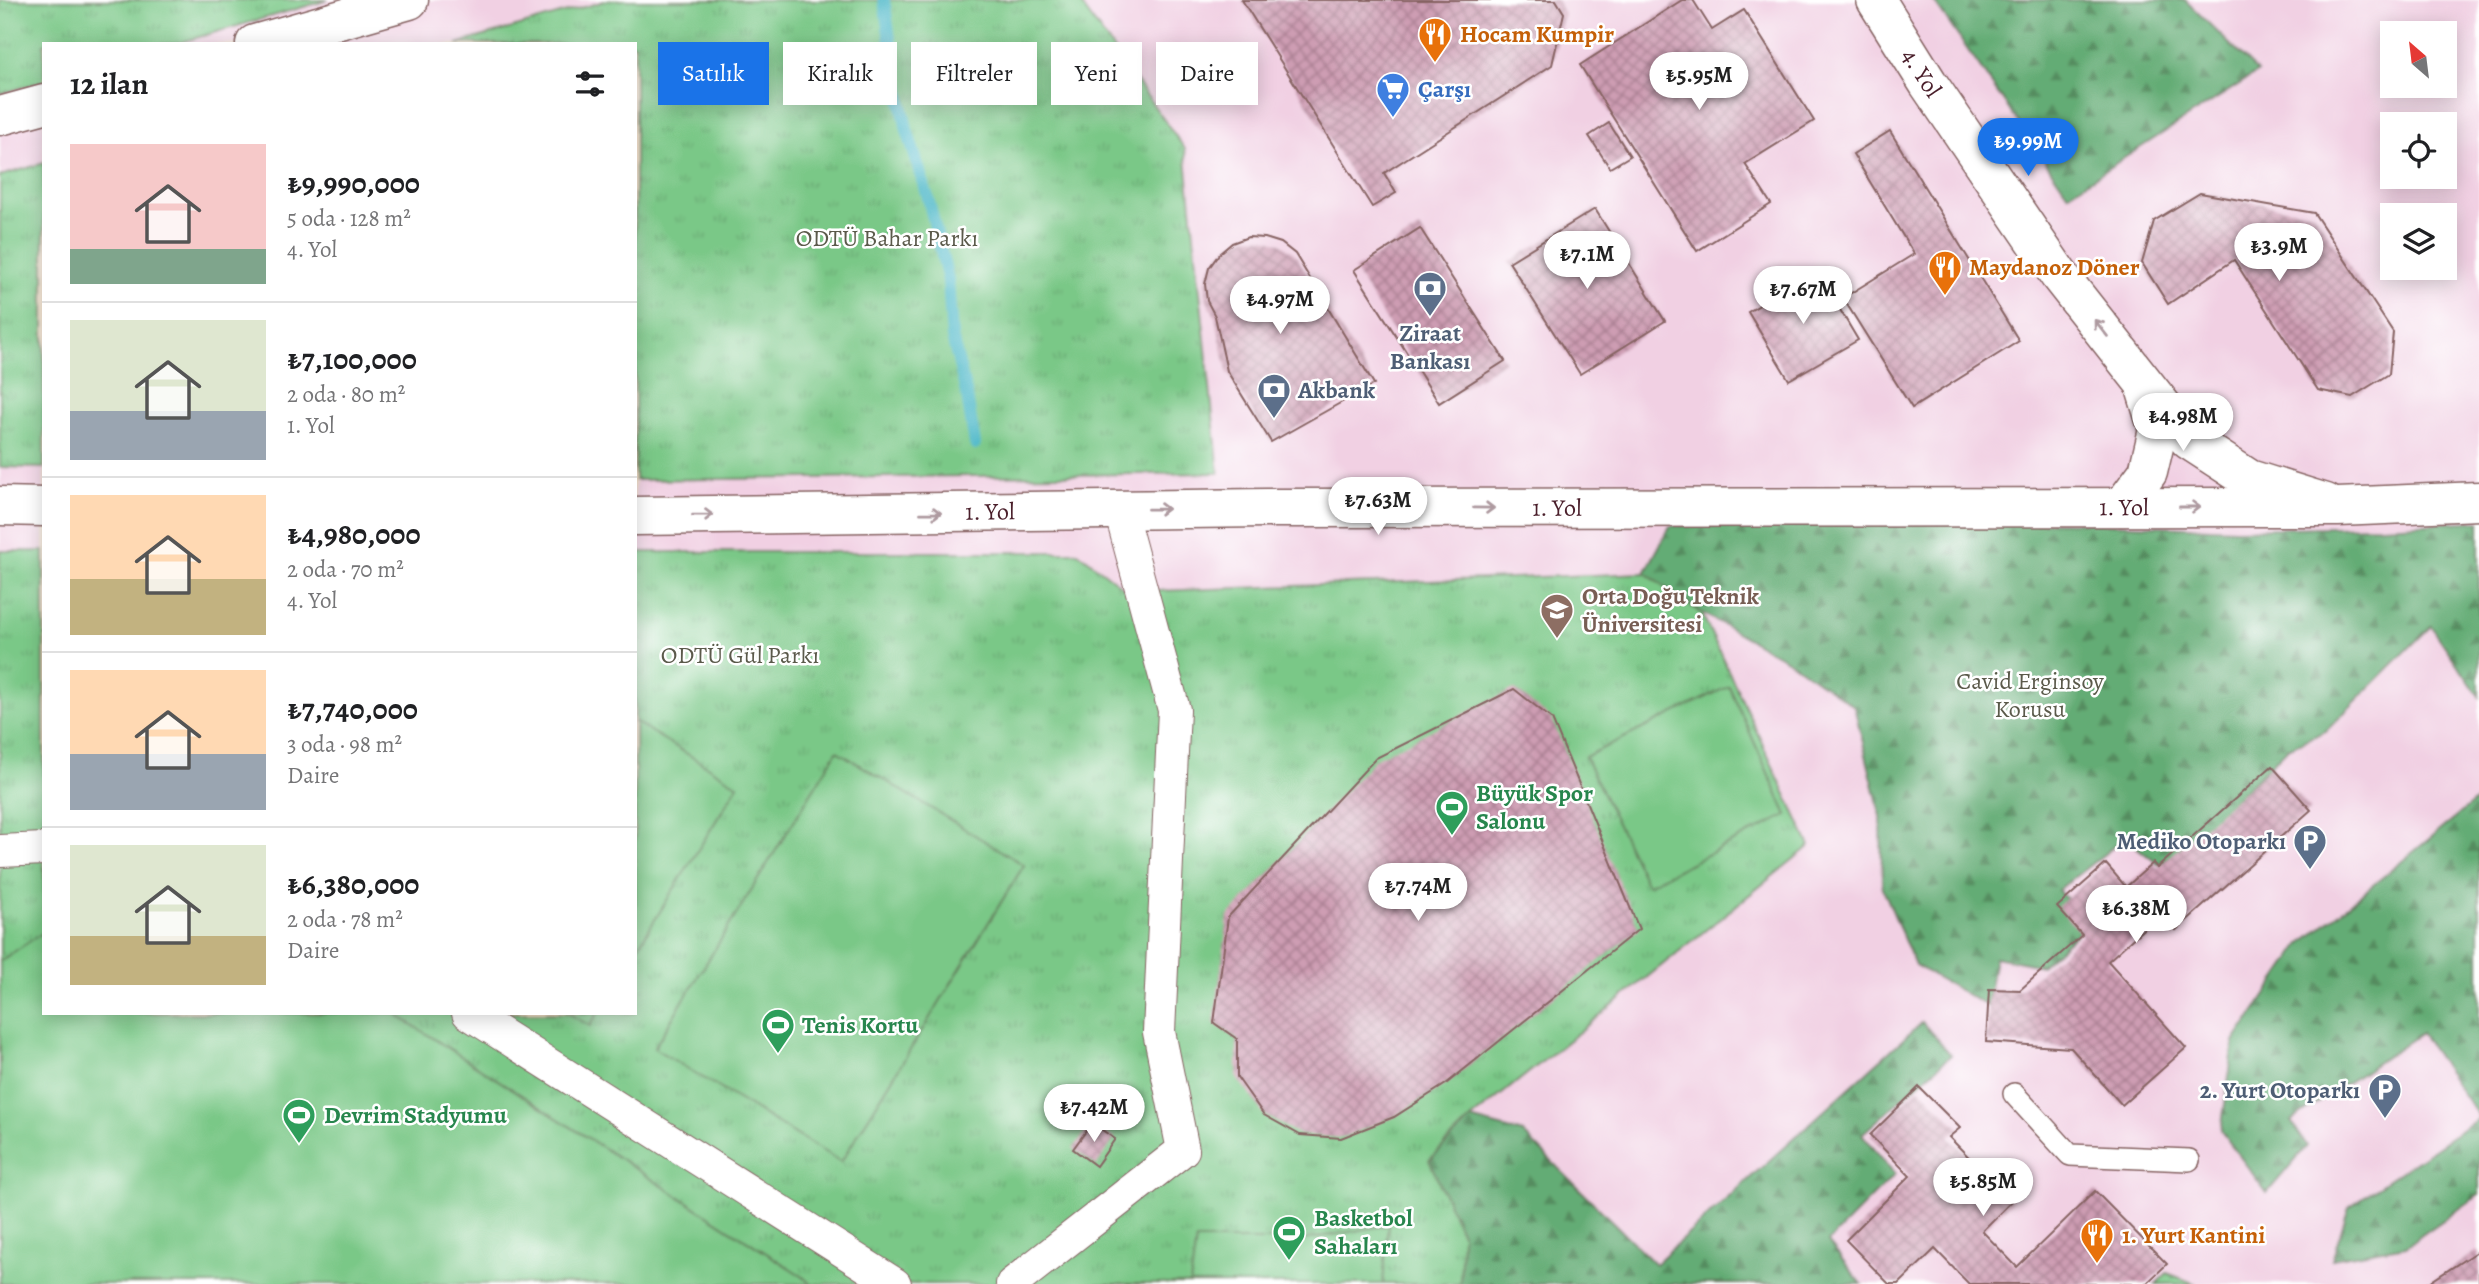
<!DOCTYPE html>
<html lang="tr">
<head>
<meta charset="utf-8">
<style>
	:root { --surface:#fff; --page:#f6f6f6; --text:#202124; --muted:#757577; --line:#e0e0e0; --accent:#1a73e8 }
	body { margin:0; font-family:Alegreya,serif; background:var(--page); color:var(--text); height:100vh; display:flex; flex-direction:column; font-size:26px; white-space:nowrap }
	* { box-sizing:border-box; margin:0 }
	p { font-size:23px; color:var(--muted) }
	.icon { flex:none; width:38px; height:38px; fill:none; stroke:currentColor; stroke-width:2; stroke-linecap:round; stroke-linejoin:round }
	.map { position:relative; flex:1; overflow:hidden }
	.drawer { position:absolute; left:42px; top:42px; width:595px; height:973px; display:flex; flex-direction:column; background:var(--surface); border-radius:0px; box-shadow:0 4px 18px #0003 }
	.drawer>* { flex:none }
	.hud { position:absolute; left:658px; top:42px; width:665px; height:63px; display:flex; gap:14px }
	.needle { width:46px; rotate:332deg }
	.buttons { position:absolute; left:2380px; top:21px; display:grid; gap:14px }
	.buttons a { display:grid; place-items:center; width:77px; height:77px; border-radius:0px; background:var(--surface); box-shadow:0 4px 18px #0003; font-size:35px }
	.price { position:absolute; translate:-50% -60px; padding:0 16px; border-radius:24px; background:#fff; color:#222; font-size:23px; line-height:46px; filter:drop-shadow(0 2px 4px #0008) }
	.price::after { content:''; position:absolute; left:50%; top:42px; width:21px; height:16px; margin-left:-10px; background:inherit; clip-path:polygon(0 0,100% 0,50% 100%) }
	.price.on { background:var(--accent); color:#fff }
	ul { padding:0; list-style:none }
	li { display:flex; align-items:center; gap:21px; height:175px; padding:0 28px }
	li+li { border-top:2px solid var(--line) }
	li span { display:grid; place-items:center; flex:none; width:196px; height:140px; border-radius:0px; color:#555 }
	li>.icon { margin-inline-start:auto }
	span .icon { width:84px; height:84px; fill:#fffc; stroke-width:1 }
	li b { font-size:30px }
	h2 { display:flex; justify-content:space-between; align-items:center; height:84px; padding:0 28px; font-size:30px }
	.chip { padding:0 24px; border-radius:0px; background:var(--surface); box-shadow:0 4px 18px #0003; font-size:24px; line-height:63px }
	.chip.on { background:var(--accent); color:#fff }
	.map>svg:first-child { display:block }
</style>
</head>
<body>
<div class="map">
<svg width="2479" height="1284" viewBox="0 0 2479 1284">
	<defs>
		<pattern id="grass-dots" width="8" height="8" patternUnits="userSpaceOnUse" patternTransform="scale(1.75)"><rect width="8" height="8" fill="#7ac887"/><path d="M2 2h.1M6 6h.1" fill="none" stroke="#6bab75" stroke-width="1.8" stroke-linecap="round"/></pattern>
		<pattern id="forest-firs" width="22" height="20" patternUnits="userSpaceOnUse" patternTransform="scale(1.75)"><rect width="22" height="20" fill="#63ac74"/><path d="M5 1l3.5 6h-7zM16 11l3.5 6h-7z" fill="#548b5f"/></pattern>
		<pattern id="park-tufts" width="24" height="20" patternUnits="userSpaceOnUse" patternTransform="scale(1.75)"><rect width="24" height="20" fill="#7ac887"/><path d="M3 7l-1-3M5 7V3M7 7l1-3M15 17l-1-3M17 17v-4M19 17l1-3" fill="none" stroke="#6bab75"/></pattern>
		<pattern id="building-cross-hatch" width="8" height="8" patternUnits="userSpaceOnUse" patternTransform="scale(1.75)"><rect width="8" height="8" fill="#ce9db3"/><path d="M0 0l8 8M0 8l8-8" fill="none" stroke="#a97f92"/></pattern>
	</defs>
	<rect width="100%" height="100%" fill="#fff"/>
	<filter id="ink" filterUnits="userSpaceOnUse"><feTurbulence type="fractalNoise" baseFrequency=".0143" numOctaves="2"/><feDisplacementMap in="SourceGraphic" scale="14" xChannelSelector="R" yChannelSelector="G"/><feConvolveMatrix kernelMatrix="1 2 1 2 8 2 1 2 1" color-interpolation-filters="sRGB"/></filter>
	<filter id="wash" filterUnits="userSpaceOnUse"><feTurbulence type="fractalNoise" baseFrequency=".00686" numOctaves="4" result="noise"/><feDisplacementMap in="SourceGraphic" scale="28" xChannelSelector="R" yChannelSelector="G"/><feGaussianBlur stdDeviation="1.57" result="paint"/><feColorMatrix in="noise" values="0 0 0 0 0 0 0 0 0 0 0 0 0 0 0 0 0 1.4 0 .05"/><feComposite in="paint" operator="in"/></filter>
	<g filter="url(#wash)">
		<rect width="100%" height="100%" fill="#f7e3cc"/>
		<path fill="#f1d0e3" fill-rule="evenodd" d="M0 0H2479V1284H0ZM2392 33H2445V86H2392ZM44 44H635V1013H44ZM2392 124H2445V177H2392ZM2392 215H2445V268H2392Z"/>
		<path fill="url(#grass-dots)" stroke="#627459" stroke-width="2" d="M2167 1273 2196 1284H2156Z"/>
		<g fill="url(#forest-firs)" stroke="#566650" stroke-width="2">
			<path d="M1933 0H2185L2258 72 2068 194Z"/>
			<path d="M2479 521V696L2431 626 2326 731 2288 748 2182 850 2158 864 2125 838 2058 890 2091 921 2041 966 1995 957 1987 1006 1915 965 1882 886 1881 816 1854 706 1792 663 1702 613 1645 573 1670 526 2062 522 2236 529 2380 526Z"/>
			<path d="M2479 798V1117L2421 1033 2291 1121 2307 1146 2267 1193 2221 1131 2234 1042 2301 944Z"/>
			<path d="M1922 1022 1951 1055 1862 1134 1895 1174 1828 1242 1862 1284H1460L1462 1234 1429 1161 1471 1119 1523 1133 1655 1264Z"/>
			<path d="M2479 1118V1195L2406 1246 2332 1259 2349 1207Z"/>
		</g>
		<g fill="url(#park-tufts)" stroke="#627459" stroke-width="2">
			<path d="M0 0H328L175 44H44V81L0 94Z"/>
			<path d="M608 0H1078L1185 149 1219 473 635 480V44H457Z"/>
			<path d="M44 163V468L0 467V176Z"/>
			<path d="M0 551H44V1013H635V552H1078L1129 592 1645 573 1702 614 1810 846 1471 1119 1429 1160 1462 1234 1460 1284H0Z"/>
		</g>
		<g fill="#7ac887" stroke="#627459" stroke-width="2">
			<path d="M1729 686 1787 815 1647 885 1585 757Z"/>
			<path d="M635 722 738 785 635 952Z"/>
			<path d="M837 751 1024 865 841 1162 654 1048Z"/>
			<path d="M44 932V1013H394L802 1276 811 1284H0V961Z"/>
			<path d="M568 1013H598L590 1026Z"/>
			<path d="M1388 1225 1383 1284H1190L1196 1240H1304Z"/>
		</g>
		<g fill="none" stroke-linecap="round" stroke-linejoin="round">
			<path stroke="#4bb7c7" stroke-width="12" d="M884 0 892 53 907 130 927 194 948 280 952 337 967 396 975 444"/>
		</g>
		<g id="blocks">
			<g fill="url(#building-cross-hatch)">
				<path d="M1242 0H1556L1564 13 1552 65 1384 173 1396 193 1372 207Z"/>
				<path d="M1682 0H1693L1712 30 1744 10 1814 121 1745 164 1771 204 1697 251 1580 65Z"/>
				<path d="M1609 123 1630 156 1610 168 1589 136Z"/>
				<path d="M1890 131 2019 341 1912 408 1843 298 1914 254 1853 154Z"/>
				<path d="M2200 193 2314 213 2393 332 2389 374 2352 397 2318 390 2234 260 2168 304 2142 263 2154 221Z"/>
				<path d="M1595 209 1665 321 1580 374 1509 262Z"/>
				<path d="M1420 228 1505 361 1439 403 1354 270Z"/>
				<path d="M1248 237 1265 238 1281 243 1295 254 1374 384 1271 442 1227 371 1215 316 1207 301 1205 284 1209 268 1219 254 1232 243Z"/>
				<path d="M1817 271 1858 340 1789 380 1748 312Z"/>
				<path d="M1514 689 1552 719 1639 929 1446 1084 1394 1117 1341 1138 1300 1135 1264 1115 1237 1077V1039L1214 1023 1228 917 1376 758Z"/>
				<path d="M2272 766 2311 810 2176 930 2161 913 2108 961 2186 1048 2122 1105 2071 1048 1986 1042 1989 989 2020 990 2082 935 2057 907 2106 864 2126 887 2153 863 2157 868Z"/>
				<path d="M1919 1087 1960 1128 1949 1137 2012 1201 1982 1231 2017 1267 2095 1191 2167 1264 2146 1284H1969L1935 1249 1899 1284H1889L1846 1240 1910 1176 1870 1135Z"/>
				<path d="M1092 1123 1115 1139 1096 1166 1073 1149Z"/>
				<path d="M2479 1250V1284H2427Z"/>
			</g>
		</g>
	</g>
	<g filter="url(#ink)">
		<use href="#blocks" fill-opacity="0" stroke="#876463" stroke-width="2"/>
		<g fill="none" stroke-linecap="round" stroke-linejoin="round">
			<defs>
				<path id="service" d="M2014 1094 2070 1155 2189 1160"/>
				<g id="pedestrian">
					<path d="M0 851 44 849"/>
					<path d="M468 1013 895 1284"/>
					<path d="M1012 1284 1183 1150 1159 1032 1174 710 1120 510"/>
				</g>
				<g id="minor">
					<path id="s1" d="M1876 0 1928 83 2059 275 2189 440 2249 479 2326 503"/>
					<path d="M255 44 409 0"/>
					<path d="M0 116 44 104"/>
					<path d="M2122 507 2148 472 2158 430 2146 391"/>
				</g>
				<g id="tertiary">
					<path d="M0 506 44 507"/>
					<path id="s2" d="M635 516 1266 508 2338 507 2479 501"/>
				</g>
			</defs>
			<use href="#service" stroke="#876463" stroke-width="24"/>
			<use href="#pedestrian" stroke="#876463" stroke-width="34"/>
			<use href="#minor" stroke="#876463" stroke-width="41"/>
			<use href="#tertiary" stroke="#876463" stroke-width="41"/>
			<use href="#service" stroke="#fff" stroke-width="21"/>
			<use href="#pedestrian" stroke="#fff" stroke-width="32"/>
			<use href="#minor" stroke="#fff" stroke-width="38"/>
			<use href="#tertiary" stroke="#fff" stroke-width="38"/>
		</g>
		<defs><path id="oneway-shaft" d="M-6 0H5M1.5-3L5.5 0L1.5 3" fill="none" stroke-width="1.6" stroke-linecap="round" stroke-linejoin="round" transform="scale(1.75)"/></defs>
		<g stroke="#ae9aa0">
			<use href="#oneway-shaft" transform="translate(2101 328) rotate(-128)"/>
			<use href="#oneway-shaft" transform="translate(2190 507)"/>
			<use href="#oneway-shaft" transform="translate(1484 508) rotate(1)"/>
			<use href="#oneway-shaft" transform="translate(1158 509) rotate(-1)"/>
			<use href="#oneway-shaft" transform="translate(931 513) rotate(-1)"/>
			<use href="#oneway-shaft" transform="translate(703 515) rotate(-1)"/>
		</g>
	</g>
	<defs>
		<symbol id="restaurant-pin" viewBox="-11 -11 22 30"><path d="M0 17L-7.5 6A9.5 9.5 0 1 1 7.5 6Z" fill="#e8710a" stroke="#fff"/><path d="M-5-6h1v4h1v-4h1v4h1v-4h1v5L-1.5 .5V6h-2V.5L-5-1ZM5-6V6H3V1.5H1.5Q1.5-4 5-6Z" fill="#fff"/></symbol>
		<symbol id="supermarket-pin" viewBox="-11 -11 22 30"><path d="M0 17L-7.5 6A9.5 9.5 0 1 1 7.5 6Z" fill="#3f7fe0" stroke="#fff"/><path d="M-6-5.5h2.5l.6 2H6L4.5 2H-2.5L-4.4-4H-6ZM-1.5 3.2a1.3 1.3 0 1 0 .1 0ZM3 3.2a1.3 1.3 0 1 0 .1 0Z" fill="#fff"/></symbol>
		<symbol id="bank-pin" viewBox="-11 -11 22 30"><path d="M0 17L-7.5 6A9.5 9.5 0 1 1 7.5 6Z" fill="#5c6f8a" stroke="#fff"/><path d="M-6-4H6V4H-6ZM0-2.3a2.3 2.3 0 1 0 0 4.6a2.3 2.3 0 1 0 0-4.6Z" fill="#fff"/></symbol>
		<symbol id="university-pin" viewBox="-11 -11 22 30"><path d="M0 17L-7.5 6A9.5 9.5 0 1 1 7.5 6Z" fill="#8d6e63" stroke="#fff"/><path d="M0-5L7-2L0 1L-7-2ZM-4 1L0 2.5L4 1V4Q0 6-4 4Z" fill="#fff"/></symbol>
		<symbol id="stadium-pin" viewBox="-11 -11 22 30"><path d="M0 17L-7.5 6A9.5 9.5 0 1 1 7.5 6Z" fill="#2e9e5b" stroke="#fff"/><path d="M0-5a6.5 5 0 1 0 0 10a6.5 5 0 1 0 0-10ZM-3.5-1.8h7v3.6h-7Z" fill="#fff"/></symbol>
		<symbol id="parking-pin" viewBox="-11 -11 22 30"><path d="M0 17L-7.5 6A9.5 9.5 0 1 1 7.5 6Z" fill="#5c6f8a" stroke="#fff"/><path d="M-3.5-5.5H1a3.5 3.5 0 0 1 0 7H-1V5.5H-3.5ZM-1-3.4V-.6H.8a1.4 1.4 0 0 0 0-2.8Z" fill="#fff"/></symbol>
	</defs>
	<g fill-rule="evenodd">
		<use href="#restaurant-pin" x="1416" y="15" width="38" height="52"/>
		<use href="#supermarket-pin" x="1374" y="70" width="38" height="52"/>
		<use href="#restaurant-pin" x="1926" y="248" width="38" height="52"/>
		<use href="#bank-pin" x="1411" y="269" width="38" height="52"/>
		<use href="#bank-pin" x="1255" y="371" width="38" height="52"/>
		<use href="#university-pin" x="1538" y="591" width="38" height="52"/>
		<use href="#stadium-pin" x="1433" y="788" width="38" height="52"/>
		<use href="#parking-pin" x="2291" y="822" width="38" height="52"/>
		<use href="#stadium-pin" x="759" y="1006" width="38" height="52"/>
		<use href="#parking-pin" x="2366" y="1071" width="38" height="52"/>
		<use href="#stadium-pin" x="280" y="1096" width="38" height="52"/>
		<use href="#stadium-pin" x="1270" y="1213" width="38" height="52"/>
		<use href="#restaurant-pin" x="2078" y="1216" width="38" height="52"/>
	</g>
	<g text-anchor="middle" stroke-width="5" stroke-linejoin="round" paint-order="stroke">
		<g font-size="24" font-weight="bold" fill="#c56008" stroke="#fff" text-anchor="start">
			<text x="1460" y="42">Hocam Kumpir</text>
			<text x="1969" y="275">Maydanoz Döner</text>
			<text x="2122" y="1243">1. Yurt Kantini</text>
		</g>
		<g font-size="24" fill="#4a1f2b" stroke="#fff">
			<text dy="8" stroke="none"><textPath href="#s1" startOffset="86">4. Yol</textPath></text>
			<text dy="8" stroke="none"><textPath href="#s2" startOffset="1489">1. Yol</textPath></text>
			<text dy="8" stroke="none"><textPath href="#s2" startOffset="922">1. Yol</textPath></text>
			<text dy="8" stroke="none"><textPath href="#s2" startOffset="355">1. Yol</textPath></text>
		</g>
		<g font-size="24" font-weight="bold" fill="#366cbe" stroke="#fff" text-anchor="start">
			<text x="1418" y="97">Çarşı</text>
		</g>
		<g font-size="24" fill="#5b5a4b" stroke="#fff">
			<text x="887" y="246">ODTÜ Bahar Parkı</text>
			<text x="740" y="663">ODTÜ Gül Parkı</text>
			<text x="2030" y="689">Cavid Erginsoy<tspan x="2030" dy="28">Korusu</tspan></text>
		</g>
		<g font-size="24" font-weight="bold" fill="#4e5e75" stroke="#fff" text-anchor="end">
			<text x="1430" y="341" text-anchor="middle">Ziraat<tspan x="1430" dy="28">Bankası</tspan></text>
			<text x="1298" y="398" text-anchor="start">Akbank</text>
			<text x="2286" y="849">Mediko Otoparkı</text>
			<text x="2360" y="1098">2. Yurt Otoparkı</text>
		</g>
		<g font-size="24" font-weight="bold" fill="#785e54" stroke="#fff" text-anchor="start">
			<text x="1582" y="604">Orta Doğu Teknik<tspan x="1582" dy="28">Üniversitesi</tspan></text>
		</g>
		<g font-size="24" font-weight="bold" fill="#27864d" stroke="#fff" text-anchor="start">
			<text x="1476" y="801">Büyük Spor<tspan x="1476" dy="28">Salonu</tspan></text>
			<text x="802" y="1033">Tenis Kortu</text>
			<text x="324" y="1123">Devrim Stadyumu</text>
			<text x="1314" y="1226">Basketbol<tspan x="1314" dy="28">Sahaları</tspan></text>
		</g>
	</g>
</svg>
<div class="buttons">
<a><svg class="needle" viewBox="-14 -14 28 28"><path d="M0-13l5 13h-10z" fill="#e53935"/><path d="M0 13l5-13h-10z" fill="#757577"/></svg></a>
<a><svg class="icon" aria-label="locate" viewBox="0 0 24 24"><circle cx="12" cy="12" r="6"/><path d="M12 2v4M12 18v4M2 12h4M18 12h4"/></svg></a>
<a><svg class="icon" aria-label="layers" viewBox="0 0 24 24"><path d="M12 4l9 5-9 5-9-5zM3 14l9 5 9-5"/></svg></a>
</div>
<b class="price" style="left:1699px;top:112px">₺5.95M</b>
<b class="price on" style="left:2028px;top:178px">₺9.99M</b>
<b class="price" style="left:2279px;top:283px">₺3.9M</b>
<b class="price" style="left:1587px;top:291px">₺7.1M</b>
<b class="price" style="left:1803px;top:326px">₺7.67M</b>
<b class="price" style="left:1280px;top:336px">₺4.97M</b>
<b class="price" style="left:2183px;top:453px">₺4.98M</b>
<b class="price" style="left:1378px;top:537px">₺7.63M</b>
<b class="price" style="left:1418px;top:923px">₺7.74M</b>
<b class="price" style="left:2136px;top:945px">₺6.38M</b>
<b class="price" style="left:1094px;top:1144px">₺7.42M</b>
<b class="price" style="left:1983px;top:1218px">₺5.85M</b>
<div class="hud">
<a class="chip on">Satılık</a>
<a class="chip">Kiralık</a>
<a class="chip">Filtreler</a>
<a class="chip">Yeni</a>
<a class="chip">Daire</a>
</div>
<section class="drawer">
<h2>12 ilan<svg class="icon" aria-label="filters" viewBox="0 0 24 24"><path d="M4 7h16M4 17h16"/><circle cx="9" cy="7" r="2"/><circle cx="15" cy="17" r="2"/></svg></h2>
<ul>
<li><span style="background:linear-gradient(#f6c9c9 75%,#7fa58c 0)"><svg class="icon" aria-label="home" viewBox="0 0 24 24"><path d="M3 11l9-7 9 7M6 9v11h12V9"/></svg></span><div><b>₺9,990,000</b><p>5 oda · 128 m²</p><p>4. Yol</p></div></li>
<li><span style="background:linear-gradient(#dfe7d0 65%,#9aa5b1 0)"><svg class="icon" aria-label="home" viewBox="0 0 24 24"><path d="M3 11l9-7 9 7M6 9v11h12V9"/></svg></span><div><b>₺7,100,000</b><p>2 oda · 80 m²</p><p>1. Yol</p></div></li>
<li><span style="background:linear-gradient(#ffd9b3 60%,#c2b280 0)"><svg class="icon" aria-label="home" viewBox="0 0 24 24"><path d="M3 11l9-7 9 7M6 9v11h12V9"/></svg></span><div><b>₺4,980,000</b><p>2 oda · 70 m²</p><p>4. Yol</p></div></li>
<li><span style="background:linear-gradient(#ffd9b3 60%,#9aa5b1 0)"><svg class="icon" aria-label="home" viewBox="0 0 24 24"><path d="M3 11l9-7 9 7M6 9v11h12V9"/></svg></span><div><b>₺7,740,000</b><p>3 oda · 98 m²</p><p>Daire</p></div></li>
<li><span style="background:linear-gradient(#dfe7d0 65%,#c2b280 0)"><svg class="icon" aria-label="home" viewBox="0 0 24 24"><path d="M3 11l9-7 9 7M6 9v11h12V9"/></svg></span><div><b>₺6,380,000</b><p>2 oda · 78 m²</p><p>Daire</p></div></li>
</ul>
</section>
</div>
</body>
</html>
